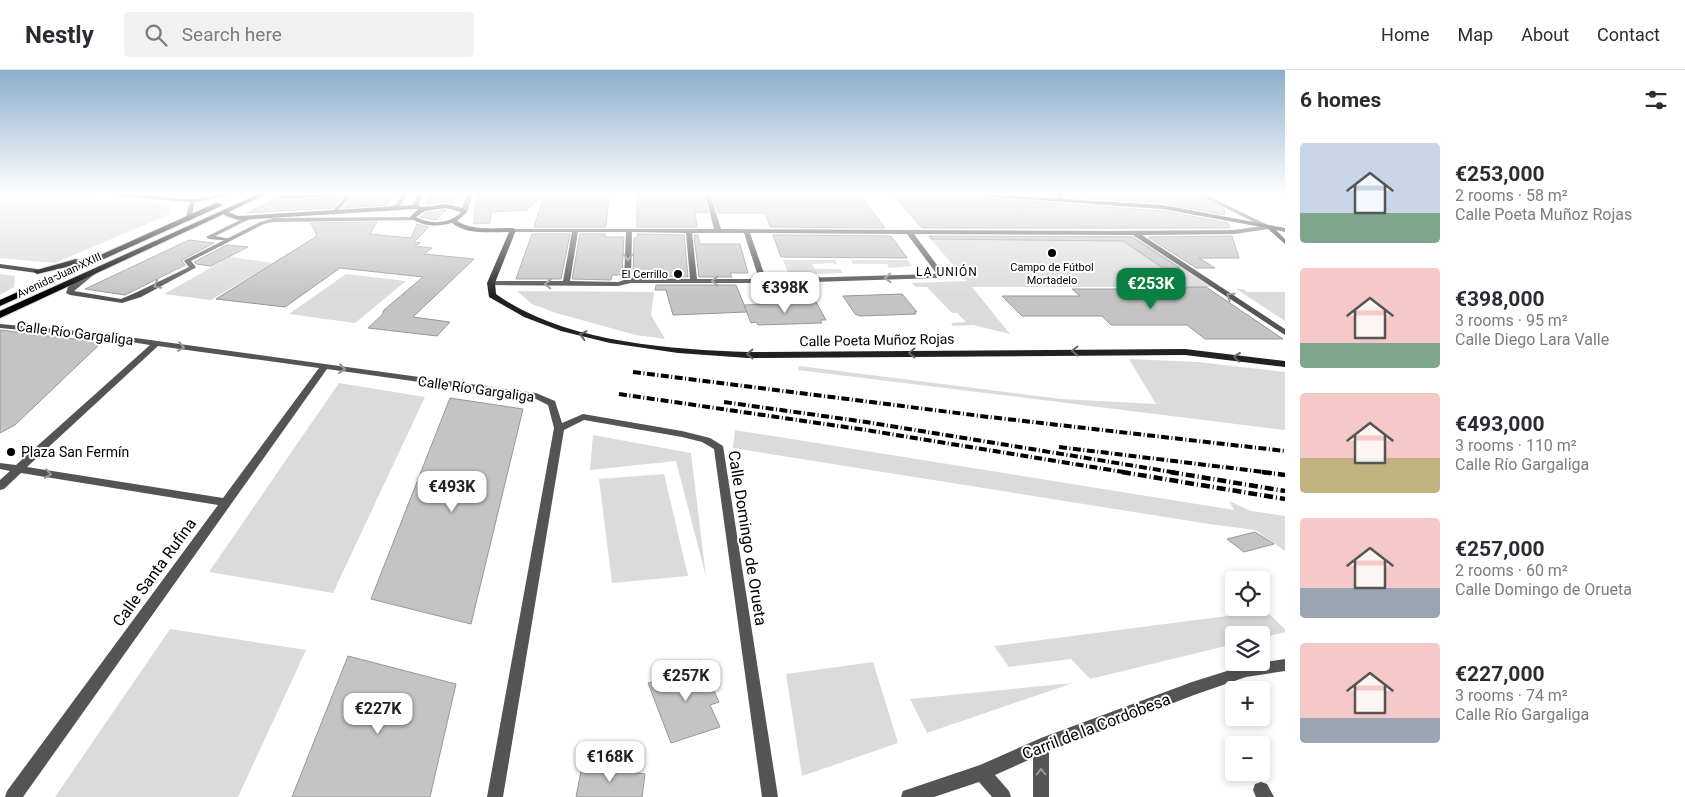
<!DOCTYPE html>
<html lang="en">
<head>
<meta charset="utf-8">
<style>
	:root { --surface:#fff; --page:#f2f2f3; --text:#2b2b33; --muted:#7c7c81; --line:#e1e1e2; --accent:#0b8043 }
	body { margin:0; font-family:Roboto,sans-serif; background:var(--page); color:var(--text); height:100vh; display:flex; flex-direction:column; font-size:19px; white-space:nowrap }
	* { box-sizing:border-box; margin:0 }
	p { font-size:16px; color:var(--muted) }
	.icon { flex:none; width:28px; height:28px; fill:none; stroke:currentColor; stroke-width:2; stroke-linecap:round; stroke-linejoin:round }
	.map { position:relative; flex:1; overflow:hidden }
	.panel { display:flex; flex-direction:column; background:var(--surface); width:400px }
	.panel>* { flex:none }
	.controls { position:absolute; left:1225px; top:501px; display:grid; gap:10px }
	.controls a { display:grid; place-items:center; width:45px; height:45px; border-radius:5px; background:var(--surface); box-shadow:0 2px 8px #0003; font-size:25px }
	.price { position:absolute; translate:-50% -42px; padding:0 11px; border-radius:10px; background:#fff; color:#222; font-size:16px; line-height:32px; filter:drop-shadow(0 1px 2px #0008) }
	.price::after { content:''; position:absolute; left:50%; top:30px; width:15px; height:11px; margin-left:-8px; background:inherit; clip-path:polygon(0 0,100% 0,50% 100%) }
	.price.current { background:var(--accent); color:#fff }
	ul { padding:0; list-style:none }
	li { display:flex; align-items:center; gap:15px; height:125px; padding:0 15px }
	li span { display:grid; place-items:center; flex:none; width:140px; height:100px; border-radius:5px; color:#555 }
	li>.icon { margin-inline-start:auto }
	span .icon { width:60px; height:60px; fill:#fffc; stroke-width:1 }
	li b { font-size:21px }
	h2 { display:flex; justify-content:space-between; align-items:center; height:60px; padding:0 15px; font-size:21px }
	header { display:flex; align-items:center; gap:30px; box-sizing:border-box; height:70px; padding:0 25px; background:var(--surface); border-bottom:1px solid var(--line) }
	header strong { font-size:24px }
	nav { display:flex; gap:28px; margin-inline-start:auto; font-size:18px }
	.search { width:350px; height:45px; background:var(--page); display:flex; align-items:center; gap:12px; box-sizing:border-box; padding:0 18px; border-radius:5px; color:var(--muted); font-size:19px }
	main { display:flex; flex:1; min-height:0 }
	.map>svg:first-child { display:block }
</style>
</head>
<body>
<header>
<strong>Nestly</strong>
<div class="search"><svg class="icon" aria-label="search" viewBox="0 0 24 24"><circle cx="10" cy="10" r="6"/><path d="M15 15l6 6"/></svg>Search here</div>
<nav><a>Home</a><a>Map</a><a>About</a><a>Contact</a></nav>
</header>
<main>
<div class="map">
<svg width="1285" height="727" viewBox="0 0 1285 727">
	<rect width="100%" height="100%" fill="#fff"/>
	<g fill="#dbdbdb">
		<path d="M0 124H36L169 135 170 144 55 193 0 188Z"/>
		<path d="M928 166H1134L1211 217H972L1010 264 973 255 953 256 951 253 966 252 957 243H952L927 217H916L912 213 967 211Z"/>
		<path d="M230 187 273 193 211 230 164 224Z"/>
		<path d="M783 190H835L838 195 832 193 812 194 815 199H840L843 203 789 205Z"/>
		<path d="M851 190H908L912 196 889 198 887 194H853Z"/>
		<path d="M0 204 15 206 14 217 0 225Z"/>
		<path d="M346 204 406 211 355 253 289 244Z"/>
		<path d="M1236 219H1243L1247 222H1285V251Z"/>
		<path d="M517 221 654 222 651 245 665 269 636 265 556 243 532 234Z"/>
		<path d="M1129 289 1198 292 1285 302V360L798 300 799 296 1062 329 1156 334Z"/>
		<path d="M339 313 425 327 333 523 209 502Z"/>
		<path d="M735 360 1234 440 1229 431 1251 441 1285 446V481L1255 460 1209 454 733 378Z"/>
		<path d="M593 365 691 383 706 507 676 391 590 400Z"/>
		<path d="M664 404 688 506 612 513 599 409Z"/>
		<path d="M1266 541 1285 559V562L1261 568V565H1234V574L1090 609 1071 589 1009 597 994 576Z"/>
		<path d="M170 559 306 580 238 727H55Z"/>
		<path d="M873 592 898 673 802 706 786 604Z"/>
		<path d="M1073 613 927 663 910 629Z"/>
	</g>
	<g fill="#c4c4c4" stroke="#989898">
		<path d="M355 124H394L387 135 343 138Z"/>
		<path d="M430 124H462L452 134 446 132 425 135Z"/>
		<path d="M477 124H544L527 140 491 142 490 153 474 154Z"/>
		<path d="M545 124H609L606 157H534Z"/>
		<path d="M637 124H703L708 143 695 142 697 157H637Z"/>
		<path d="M712 124H860L885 158 770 157 765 143H718Z"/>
		<path d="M892 124H931L1163 141 1228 153 1230 158H922Z"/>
		<path d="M1063 124H1195L1224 139 1225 145 1163 133 1066 127Z"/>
		<path d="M277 128 281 131 342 128 333 138 247 143Z"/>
		<path d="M446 140 436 150 420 147 426 143Z"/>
		<path d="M377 152 370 164 411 168 417 154 429 157 414 172 420 173 415 176 432 178 424 184 474 189 413 247 450 252 437 266 368 258 382 245 384 240 423 207 340 198 285 237 216 229 317 166 311 153Z"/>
		<path d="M532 164H570L561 209H516Z"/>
		<path d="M580 164H605V167H624L622 205H612L611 210 572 209Z"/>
		<path d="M637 164 684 165 688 207 633 205 634 168H637Z"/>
		<path d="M694 165H698L700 174H740L748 203H730L732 207H699Z"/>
		<path d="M773 165 891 166 907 188 781 187Z"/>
		<path d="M929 166 1132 167 1180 198H1163L1123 171 931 169Z"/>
		<path d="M1232 166 1239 188H1199L1215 198H1196L1148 167Z"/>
		<path d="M189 170 214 173 184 189 182 191 185 195 125 225 85 219Z"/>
		<path d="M227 175 248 177 211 196 196 194 194 192Z"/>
		<path d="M656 215H736L747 242 673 245 666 220H655Z"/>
		<path d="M1139 217H1206L1283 269H1205L1187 255H1111L1102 246H1022L1002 226H1080L1072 219H1141Z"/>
		<path d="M902 224 917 242H914L916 244 860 246 855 244 843 226Z"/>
		<path d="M816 232 826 250H820L822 253 758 255 756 252 751 253 744 235Z"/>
		<path d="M0 260 65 268 102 272 15 355 0 363Z"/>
		<path d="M450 328 523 339 471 554 371 529Z"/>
		<path d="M1255 462 1274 474 1244 482 1227 469Z"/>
		<path d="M348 586 456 614 430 727H292Z"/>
		<path d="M700 590 719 632 710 635 720 657 671 673 648 613 679 604 676 597Z"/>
		<path d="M582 696 645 704 642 727H576Z"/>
	</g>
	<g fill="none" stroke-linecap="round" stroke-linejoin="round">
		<defs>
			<g id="primary">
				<path d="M259 124H267L0 248V241Z"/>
				<path d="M216 133 223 135 0 236V230Z"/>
				<path d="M76 189 79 190V194L37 204 33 201Z"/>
			</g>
		</defs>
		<use href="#primary" stroke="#dbdbdb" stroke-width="2"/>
		<path fill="#545454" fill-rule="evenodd" d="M248 146 251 148 250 149 215 166 231 169V171L209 169 206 167Z"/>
		<g fill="#545454" fill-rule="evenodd">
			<path d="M111 124C138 121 166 130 193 129 207 129 221 122 235 124L195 132 191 149 188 151 185 149 190 132 114 126Z"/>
			<path d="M322 124H353L334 145 331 143 346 126 281 129 278 127 281 125Z"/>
			<path d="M402 124H407L400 136 383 141V139L396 134Z"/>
			<path d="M418 124H423L418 137 415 139 412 137Z"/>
			<path d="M467 124H473L467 142 464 144 461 142Z"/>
			<path d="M705 124H710L721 159 1108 161 1234 160 1262 156 1197 124H1204L1272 157 1269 159 1234 164 1142 165 1285 259V265L1133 165 914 164 943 203 936 208 784 213H631L618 216 491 215 487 213 491 211H563L572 162H513L510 160 511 159H714ZM578 162H626L624 210 618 212 570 211ZM632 162 686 163 690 209 631 208ZM692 163H744L759 209H697ZM750 163 907 164 936 203 934 204 766 209Z"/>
			<path d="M1007 124H1012L1014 126 1009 127Z"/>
			<path d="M1056 124H1061L1065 129 1060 130Z"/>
			<path d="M1280 124H1285V127Z"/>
			<path d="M415 147 418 149 417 150 273 152 264 154 191 191 196 197 195 198 141 227 122 233 70 225 66 223 68 217 94 200 96 201V203L74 221 121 229 135 223 189 197 184 191 185 190 260 152 273 148Z"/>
			<path d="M0 254 99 263 536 323 555 331 562 353 583 344 682 361 710 368 723 376 778 727H762L714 379 702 372 682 367 584 350 564 360 503 727H487L554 358 548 335 534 328 327 299 23 727H5L7 721 218 435 21 403 4 419 0 420V410L10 401 0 399V393L16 395 150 275 99 267 0 258ZM158 276 319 298 223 428 27 397Z"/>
			<path d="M1285 589V601L1246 607 1194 625 1049 681V727H1033V688L995 705 1009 721 1011 727H992L979 712 934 727H901L903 721 909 719 980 695 1041 668 1192 612 1246 595Z"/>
			<path d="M1261 712 1267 714 1274 727H1256L1253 720 1255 714Z"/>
		</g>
		<g fill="#212121" fill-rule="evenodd">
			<path d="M978 124 1163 135 1285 158V162L1276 160 1285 169V174L1267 158 1163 139 980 126Z"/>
			<path d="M446 134 463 138 466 141V143L457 151C472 161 496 158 513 158L516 160 495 213 496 224C563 272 667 279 748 282L1185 279 1285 291V297L1185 285 748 288 678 283 610 273 561 261 524 247 489 227 487 213 509 162C492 162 466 165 452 153 438 157 422 157 410 147L418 139H415L238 150 226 146 221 142 224 140 238 146 415 135 424 137ZM446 138 461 142C450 154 430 155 416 147L425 141Z"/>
			<path d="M0 194 37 199 40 201 37 203 0 198Z"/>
		</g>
		<use href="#primary" fill="#000" fill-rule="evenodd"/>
		<g stroke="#000" stroke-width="4" stroke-dasharray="8 2.5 1 2.5" stroke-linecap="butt">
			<path d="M633 302 989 347 1285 381"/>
			<path d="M619 324 866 360 1129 403"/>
			<path d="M724 332 866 352 1178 403"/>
			<path d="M1059 377 1272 403"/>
		</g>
		<g stroke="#000" stroke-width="4.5" stroke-dasharray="9 3 1 3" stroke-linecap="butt">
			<path d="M1122 402 1285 429"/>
			<path d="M1170 402 1285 421"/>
			<path d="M1262 402 1285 405"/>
		</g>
	</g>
	<defs><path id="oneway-chevron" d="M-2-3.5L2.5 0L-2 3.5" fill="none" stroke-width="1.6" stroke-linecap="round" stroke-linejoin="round" transform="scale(1.25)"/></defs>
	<g stroke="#989898">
		<use href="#oneway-chevron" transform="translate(628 187) rotate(92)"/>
		<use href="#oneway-chevron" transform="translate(888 208) rotate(178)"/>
		<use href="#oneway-chevron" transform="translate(715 211) rotate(180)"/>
		<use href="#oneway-chevron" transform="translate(548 214) rotate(-179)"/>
		<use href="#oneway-chevron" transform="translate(157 215) rotate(153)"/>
		<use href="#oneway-chevron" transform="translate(1230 226) rotate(-146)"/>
		<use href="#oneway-chevron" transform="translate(181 277) rotate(8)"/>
		<use href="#oneway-chevron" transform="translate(342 299) rotate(8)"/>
		<use href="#oneway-chevron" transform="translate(48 404) rotate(9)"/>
		<use href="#oneway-chevron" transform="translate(1041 702) rotate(-90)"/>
	</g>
	<g stroke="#646464">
		<use href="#oneway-chevron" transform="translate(583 265) rotate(-166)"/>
		<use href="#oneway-chevron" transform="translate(1075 281) rotate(179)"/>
		<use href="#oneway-chevron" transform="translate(912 283) rotate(179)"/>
		<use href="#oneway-chevron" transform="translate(750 284) rotate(-180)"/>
		<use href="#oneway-chevron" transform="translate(1237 287) rotate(-173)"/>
	</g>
	<linearGradient id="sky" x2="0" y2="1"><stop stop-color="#8cadcc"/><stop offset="0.55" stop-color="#fff"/><stop offset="1" stop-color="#fff" stop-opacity="0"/></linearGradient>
	<rect width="1285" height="225" fill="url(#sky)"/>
	<g fill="#000" stroke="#fff" stroke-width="2">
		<circle cx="1052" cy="183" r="5"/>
		<circle cx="678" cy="204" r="5"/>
		<circle cx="11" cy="382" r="5"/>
	</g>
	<g text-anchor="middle" stroke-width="4" stroke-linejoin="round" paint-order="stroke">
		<g font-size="11" fill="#000" stroke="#fff">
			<text x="1052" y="201">Campo de Fútbol<tspan x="1052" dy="13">Mortadelo</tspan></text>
			<text x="668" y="208" text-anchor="end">El Cerrillo</text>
		</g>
		<g font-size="11" fill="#000" stroke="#fff">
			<text transform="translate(59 205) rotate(-25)" y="4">Avenida Juan XXIII</text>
		</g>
		<g font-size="12" letter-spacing="1" fill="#000" stroke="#fff">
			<text x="947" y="206">LA UNIÓN</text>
		</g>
		<g font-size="14" fill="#000" stroke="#fff">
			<text transform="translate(75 263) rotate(7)" y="5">Calle Río Gargaliga</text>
			<text transform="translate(877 270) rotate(-1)" y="5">Calle Poeta Muñoz Rojas</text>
			<text transform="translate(476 319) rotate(8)" y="5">Calle Río Gargaliga</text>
		</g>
		<g font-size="14" fill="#000" stroke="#fff" text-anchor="start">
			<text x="21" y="387">Plaza San Fermín</text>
		</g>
		<g font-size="16" fill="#000" stroke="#fff">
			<text transform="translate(748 468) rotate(81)" y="6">Calle Domingo de Orueta</text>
			<text transform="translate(154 502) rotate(-54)" y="6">Calle Santa Rufina</text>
			<text transform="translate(1096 656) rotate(-21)" y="6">Carril de la Cordobesa</text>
		</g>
	</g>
</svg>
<div class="controls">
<a><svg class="icon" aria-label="locate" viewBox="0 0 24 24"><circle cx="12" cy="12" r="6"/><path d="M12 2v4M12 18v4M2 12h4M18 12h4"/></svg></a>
<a><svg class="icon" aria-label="layers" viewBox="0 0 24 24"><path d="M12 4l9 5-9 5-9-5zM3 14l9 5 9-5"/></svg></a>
<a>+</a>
<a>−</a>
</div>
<b class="price current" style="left:1151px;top:240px">€253K</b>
<b class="price" style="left:785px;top:244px">€398K</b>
<b class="price" style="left:452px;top:443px">€493K</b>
<b class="price" style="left:686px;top:632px">€257K</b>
<b class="price" style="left:378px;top:665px">€227K</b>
<b class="price" style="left:610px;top:713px">€168K</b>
</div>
<section class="panel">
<h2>6 homes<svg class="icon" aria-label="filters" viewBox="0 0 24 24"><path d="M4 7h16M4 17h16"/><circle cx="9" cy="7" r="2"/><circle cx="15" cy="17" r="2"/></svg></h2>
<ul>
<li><span style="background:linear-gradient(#c9d6e8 70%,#7fa58c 0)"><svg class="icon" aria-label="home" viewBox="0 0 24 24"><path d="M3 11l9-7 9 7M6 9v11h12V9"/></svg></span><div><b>€253,000</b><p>2 rooms · 58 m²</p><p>Calle Poeta Muñoz Rojas</p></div></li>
<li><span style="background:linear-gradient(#f6c9c9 75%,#7fa58c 0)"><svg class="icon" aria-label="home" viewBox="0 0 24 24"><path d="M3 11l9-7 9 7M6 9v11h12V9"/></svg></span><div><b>€398,000</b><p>3 rooms · 95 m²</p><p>Calle Diego Lara Valle</p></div></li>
<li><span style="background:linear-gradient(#f6c9c9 65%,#c2b280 0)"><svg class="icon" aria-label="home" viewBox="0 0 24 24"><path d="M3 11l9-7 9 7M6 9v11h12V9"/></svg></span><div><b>€493,000</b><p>3 rooms · 110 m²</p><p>Calle Río Gargaliga</p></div></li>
<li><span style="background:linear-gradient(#f6c9c9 70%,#9aa5b1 0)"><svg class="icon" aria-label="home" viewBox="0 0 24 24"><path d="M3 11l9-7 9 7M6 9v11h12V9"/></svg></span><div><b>€257,000</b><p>2 rooms · 60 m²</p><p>Calle Domingo de Orueta</p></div></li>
<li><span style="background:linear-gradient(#f6c9c9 75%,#9aa5b1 0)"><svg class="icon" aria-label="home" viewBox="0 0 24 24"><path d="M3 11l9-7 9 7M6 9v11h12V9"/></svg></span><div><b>€227,000</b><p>3 rooms · 74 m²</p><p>Calle Río Gargaliga</p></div></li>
</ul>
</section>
</main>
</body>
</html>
